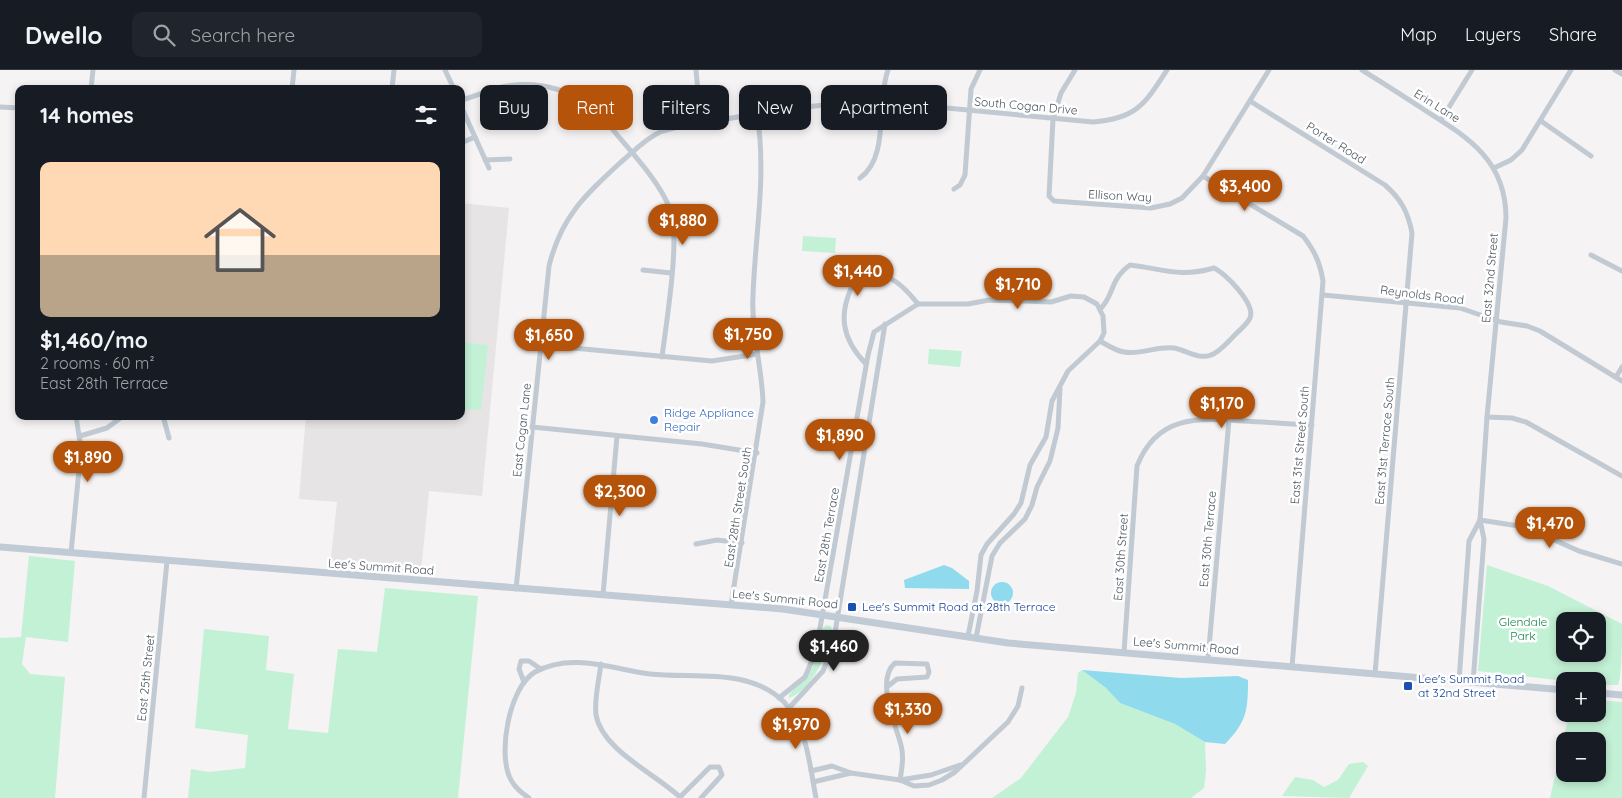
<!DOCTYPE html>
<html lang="en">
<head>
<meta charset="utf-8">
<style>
	:root { --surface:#171b24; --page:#20242c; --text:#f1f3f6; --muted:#9ea1a6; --line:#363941; --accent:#b45309 }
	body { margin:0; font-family:Quicksand,sans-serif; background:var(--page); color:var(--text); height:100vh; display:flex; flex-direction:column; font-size:19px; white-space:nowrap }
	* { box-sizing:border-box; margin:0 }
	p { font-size:16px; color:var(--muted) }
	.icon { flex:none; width:28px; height:28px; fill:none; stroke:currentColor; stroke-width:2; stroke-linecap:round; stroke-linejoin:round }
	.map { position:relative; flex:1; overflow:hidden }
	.sheet { position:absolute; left:15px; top:15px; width:450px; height:335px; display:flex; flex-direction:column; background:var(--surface); border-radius:10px; box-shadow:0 2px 8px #0003 }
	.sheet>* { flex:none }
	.guide { position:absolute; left:480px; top:15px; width:475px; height:45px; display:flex; gap:10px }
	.buttons { position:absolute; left:1556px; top:542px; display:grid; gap:10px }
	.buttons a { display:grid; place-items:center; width:50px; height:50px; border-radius:10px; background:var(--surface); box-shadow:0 2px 8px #0003; font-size:25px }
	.price { position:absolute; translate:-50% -42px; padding:0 11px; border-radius:18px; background:var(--accent); color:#fff; font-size:16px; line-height:32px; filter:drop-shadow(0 1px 2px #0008) }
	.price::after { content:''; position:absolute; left:50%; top:30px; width:15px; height:11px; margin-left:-8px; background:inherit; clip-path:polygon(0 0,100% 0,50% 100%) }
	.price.active { background:#222; color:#fff }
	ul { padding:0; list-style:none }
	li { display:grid; align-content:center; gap:10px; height:265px; padding:0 25px }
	li span { display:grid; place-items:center; height:155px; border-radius:10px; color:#555 }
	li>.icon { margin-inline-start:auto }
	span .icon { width:90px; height:90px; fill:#fffc; stroke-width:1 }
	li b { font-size:21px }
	h2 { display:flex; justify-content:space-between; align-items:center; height:60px; padding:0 25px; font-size:21px }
	.pill { padding:0 18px; border-radius:10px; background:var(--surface); box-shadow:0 2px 8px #0003; font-size:18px; line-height:45px }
	.pill.active { background:var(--accent); color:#fff }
	header { display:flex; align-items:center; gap:30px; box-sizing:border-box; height:70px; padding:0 25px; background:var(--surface); border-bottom:1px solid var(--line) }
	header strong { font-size:24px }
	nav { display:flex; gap:28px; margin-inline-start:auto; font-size:18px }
	.search { width:350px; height:45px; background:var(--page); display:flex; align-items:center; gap:12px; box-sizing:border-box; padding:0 18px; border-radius:10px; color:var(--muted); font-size:19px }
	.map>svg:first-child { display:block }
</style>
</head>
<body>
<header>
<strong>Dwello</strong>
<div class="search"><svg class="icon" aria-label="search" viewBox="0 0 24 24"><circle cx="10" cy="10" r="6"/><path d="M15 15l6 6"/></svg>Search here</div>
<nav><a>Map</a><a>Layers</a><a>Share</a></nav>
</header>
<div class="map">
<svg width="1622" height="728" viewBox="0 0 1622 728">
	<rect width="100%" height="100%" fill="#f5f3f3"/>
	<path fill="#e6e4e5" d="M461 133 509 138 482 426 429 421 421 502 330 497 337 432 299 429 306 346H461Z"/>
	<g fill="#c3f1d5" fill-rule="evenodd">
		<path d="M803 166 836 168 835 183 802 181Z"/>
		<path d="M461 272 488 275 481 340 461 339Z"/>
		<path d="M929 279 962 281 960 297 928 294Z"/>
		<path d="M29 486 75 491 68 572 26 567 22 594 30 604 65 607 55 728H0V568L21 567Z"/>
		<path d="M1487 495 1548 516 1622 554C1622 568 1622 606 1618 615H1598V611H1567L1478 601ZM1598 551V584H1565V551Z"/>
		<path d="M385 518 478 526 458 728H188L191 699 209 702 245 698 248 665 195 658 204 559 269 566 266 600 294 604 288 659 328 663 338 579 377 582Z"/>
		<path d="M826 555 831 556 832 560C830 582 811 620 789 628V625L813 597 823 558Z"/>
		<path d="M1082 600 1106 618 1120 633 1175 654 1205 672 1206 701 1204 718 1191 728H992L1021 708 1068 647 1076 623 1078 603Z"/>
		<path d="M1598 630 1622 632V728H1550L1569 644H1598ZM1565 671H1598V704H1565Z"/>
		<path d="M1363 692 1368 696 1349 728 1282 726 1295 707 1313 710 1324 717 1338 710 1349 694Z"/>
	</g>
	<g fill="#90daee">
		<path d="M944 495 952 498 969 511V519L905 518 904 510Z"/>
		<circle cx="1002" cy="523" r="11"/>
		<path d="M1082 600 1181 608 1238 606 1248 610C1248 639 1247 652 1225 674L1205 672 1175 654 1120 633 1106 618Z"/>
	</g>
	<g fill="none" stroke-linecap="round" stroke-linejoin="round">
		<g stroke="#c1cad2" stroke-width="5">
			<path d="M445 0 454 19"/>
			<path d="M696 0 701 53"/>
			<path d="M1075 0 1061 23 1053 49 1049 126 1054 131 1151 138 1170 134 1182 128 1203 106 1269 0"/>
			<path d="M1362 0C1383 13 1405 27 1426 41 1469 68 1506 91 1506 148L1487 347 1480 450 1484 469 1473 612"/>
			<path d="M1615 0 1622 4"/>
			<path d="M91 19 93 0"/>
			<path d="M292 19 294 0"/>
			<path d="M392 19 394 0"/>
			<path d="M461 30C474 27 486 21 498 18 537 8 578 20 605 50 625 76 658 108 670 139 681 166 666 254 662 287"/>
			<path d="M1250 31 1385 115C1401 129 1408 142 1412 163L1375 604"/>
			<path d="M461 36 489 98"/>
			<path d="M0 37 19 38"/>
			<path d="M1441 50 1472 0"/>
			<path d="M1541 51 1591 86"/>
			<path d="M461 73 475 67"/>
			<path d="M485 90 510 89"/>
			<path d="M1494 98 1511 90 1522 80 1571 0"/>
			<path d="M1203 106 1303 166C1314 180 1320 192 1323 211L1292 597"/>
			<path d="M860 108C890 87 876 32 888 0"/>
			<path d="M954 119 960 115 965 105 971 19 980 0"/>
			<path d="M1591 185 1622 201"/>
			<path d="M643 200 671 203"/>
			<path d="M1323 225 1460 238 1501 252 1527 256 1540 261 1622 311"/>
			<path d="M918 234H968L989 230 1051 232 1071 226 1084 227 1097 234 1103 246 1104 263 1100 271 1068 301 1052 331 1046 367 1030 395 1021 433 1014 444 987 474 981 485 977 521 968 566"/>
			<path d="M1100 239C1114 227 1109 210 1130 195 1164 199 1179 208 1214 198 1225 203 1256 234 1250 248 1247 255 1237 262 1232 268 1227 273 1218 283 1211 285 1198 290 1186 280 1174 278 1157 276 1141 285 1124 282 1116 281 1107 275 1100 271"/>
			<path d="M541 275 712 291 757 284"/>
			<path d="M866 294C841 268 838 244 854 212 886 199 898 209 918 234"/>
			<path d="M1616 307 1622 297"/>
			<path d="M163 346 169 368"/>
			<path d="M1487 347 1512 348 1526 352 1622 406"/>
			<path d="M532 357 702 374 757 383"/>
			<path d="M80 366 107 358 123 346"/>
			<path d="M1480 450 1525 457 1579 481 1622 494"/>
			<path d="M696 474 717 470 742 473"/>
			<path d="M71 483 81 379 76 346"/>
			<path d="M516 519 549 196C561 147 585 125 621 92 633 82 645 69 660 62 679 55 701 54 720 50 774 41 827 32 883 32L1093 52C1136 49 1145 34 1167 0"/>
			<path d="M603 525 617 366"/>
			<path d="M731 535 763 332C762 297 751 262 753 226 755 164 767 106 757 44"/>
			<path d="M976 568 992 486 1000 473 1025 449 1032 435 1037 417 1050 391 1058 358 1060 318"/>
			<path d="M1124 582 1137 396C1157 345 1197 348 1243 351 1266 352 1289 354 1312 355"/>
			<path d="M1208 589 1229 350"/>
			<path d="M601 594C599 610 594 629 596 645 602 680 656 704 681 728"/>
			<path d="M1459 611 1469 471 1480 450"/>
			<path d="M524 612 519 599 521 591H529L541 599"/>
			<path d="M887 617 897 609 927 607 929 602 927 594 895 593C875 610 896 655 901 675 904 686 902 698 900 710"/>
			<path d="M779 628 805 607 816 581 868 285 874 262 918 234"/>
			<path d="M789 638 823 601 833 575 885 254"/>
			<path d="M811 701 832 696 851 703"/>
			<path d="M900 710 931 705 960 695"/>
			<path d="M813 712 851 703 900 710 914 716 929 715 942 710 955 702 1008 652 1018 636 1022 618"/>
			<path d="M680 727 710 697H719L722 705 701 728"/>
			<path d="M144 728 167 491"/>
			<path d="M529 728C522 723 515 718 511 710 497 685 509 617 535 602 572 582 612 599 650 604 693 609 749 597 784 632 807 656 810 697 816 728"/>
		</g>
		<g stroke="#c1cbd6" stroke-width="7">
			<path d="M0 477 783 539 1008 573 1565 620"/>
			<path d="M1598 623 1622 625"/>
		</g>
	</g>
	<circle fill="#3f7fe0" stroke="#fff" stroke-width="2" cx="654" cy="350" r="5"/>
	<g fill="#1a4fb4" stroke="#fff" stroke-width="2">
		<rect x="847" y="532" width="10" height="10" rx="2.5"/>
		<rect x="1403" y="611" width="10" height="10" rx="2.5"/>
	</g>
	<g text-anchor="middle" stroke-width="5" stroke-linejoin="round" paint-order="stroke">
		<g font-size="12" fill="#4a5661" stroke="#fff">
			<text transform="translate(1026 36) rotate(5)" y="4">South Cogan Drive</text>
			<text transform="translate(1437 36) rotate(32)" y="4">Erin Lane</text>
			<text transform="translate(1336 73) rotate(32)" y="4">Porter Road</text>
			<text transform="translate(1120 126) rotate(3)" y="4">Ellison Way</text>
			<text transform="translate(1490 208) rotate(-85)" y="4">East 32nd Street</text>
			<text transform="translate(1422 225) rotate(7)" y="4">Reynolds Road</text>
			<text transform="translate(522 360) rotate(-84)" y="4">East Cogan Lane</text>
			<text transform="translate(1385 371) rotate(-85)" y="4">East 31st Terrace South</text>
			<text transform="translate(1300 375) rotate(-85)" y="4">East 31st Street South</text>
			<text transform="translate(738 437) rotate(-81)" y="4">East 28th Street South</text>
			<text transform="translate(827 465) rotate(-80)" y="4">East 28th Terrace</text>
			<text transform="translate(1208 469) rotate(-85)" y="4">East 30th Terrace</text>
			<text transform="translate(1121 487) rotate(-86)" y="4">East 30th Street</text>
			<text transform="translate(381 497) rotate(4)" y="4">Lee's Summit Road</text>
			<text transform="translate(785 529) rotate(6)" y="4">Lee's Summit Road</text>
			<text transform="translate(1186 576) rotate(5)" y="4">Lee's Summit Road</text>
			<text transform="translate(146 608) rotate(-84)" y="4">East 25th Street</text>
		</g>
		<g font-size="12" fill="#366cbe" stroke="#fff" text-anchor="start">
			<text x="664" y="347">Ridge Appliance<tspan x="664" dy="14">Repair</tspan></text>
		</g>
		<g font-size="12" fill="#164399" stroke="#fff" text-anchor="start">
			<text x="862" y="541">Lee's Summit Road at 28th Terrace</text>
			<text x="1418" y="613">Lee's Summit Road<tspan x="1418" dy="14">at 32nd Street</tspan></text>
		</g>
		<g font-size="12" fill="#17864f" stroke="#fff">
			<text x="1523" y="556">Glendale<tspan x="1523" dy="14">Park</tspan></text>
		</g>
	</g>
</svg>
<div class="buttons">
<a><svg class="icon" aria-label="locate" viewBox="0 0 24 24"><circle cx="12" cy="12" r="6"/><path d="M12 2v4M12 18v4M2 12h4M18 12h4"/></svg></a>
<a>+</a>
<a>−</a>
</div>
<b class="price" style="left:1245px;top:142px">$3,400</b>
<b class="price" style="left:683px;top:176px">$1,880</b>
<b class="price" style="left:858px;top:227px">$1,440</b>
<b class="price" style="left:1018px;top:240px">$1,710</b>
<b class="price" style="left:748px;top:290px">$1,750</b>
<b class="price" style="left:549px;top:291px">$1,650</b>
<b class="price" style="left:1222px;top:359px">$1,170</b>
<b class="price" style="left:840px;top:391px">$1,890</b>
<b class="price" style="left:88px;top:413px">$1,890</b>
<b class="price" style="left:620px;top:447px">$2,300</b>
<b class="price" style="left:1550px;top:479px">$1,470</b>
<b class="price active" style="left:834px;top:602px">$1,460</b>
<b class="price" style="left:908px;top:665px">$1,330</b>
<b class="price" style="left:796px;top:680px">$1,970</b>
<div class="guide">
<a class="pill">Buy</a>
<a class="pill active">Rent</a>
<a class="pill">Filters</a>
<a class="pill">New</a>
<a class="pill">Apartment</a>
</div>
<section class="sheet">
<h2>14 homes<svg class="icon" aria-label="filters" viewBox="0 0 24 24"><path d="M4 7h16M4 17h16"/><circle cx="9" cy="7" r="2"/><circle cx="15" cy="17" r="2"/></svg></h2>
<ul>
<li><span style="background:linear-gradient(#ffd9b3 60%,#b9a48a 0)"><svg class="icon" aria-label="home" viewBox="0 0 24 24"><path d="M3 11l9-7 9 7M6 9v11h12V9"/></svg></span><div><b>$1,460/mo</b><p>2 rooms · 60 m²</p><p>East 28th Terrace</p></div></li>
</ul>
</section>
</div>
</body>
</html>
